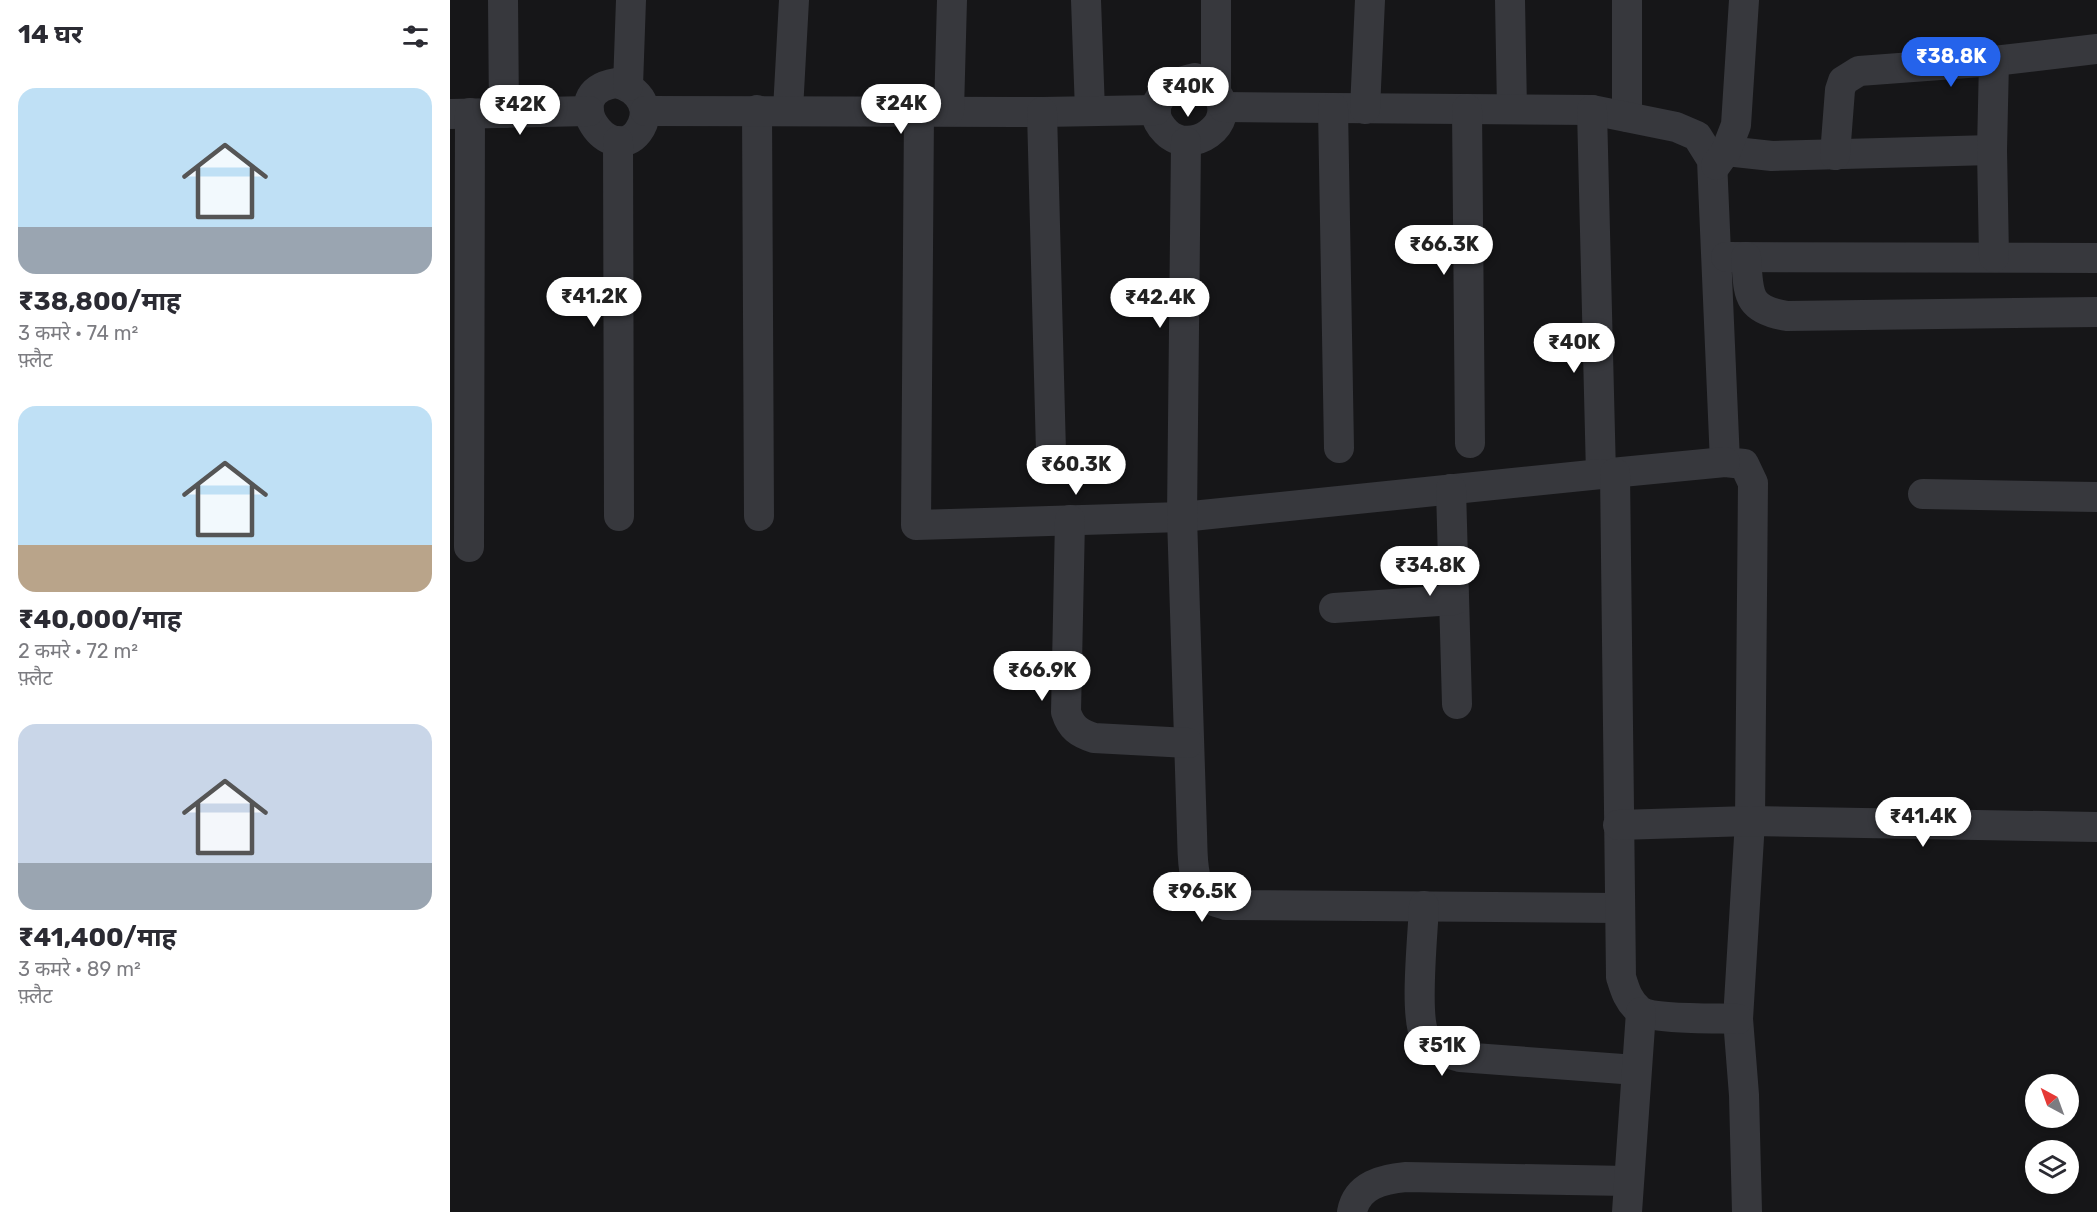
<!DOCTYPE html>
<html lang="hi">
<head>
<meta charset="utf-8">
<style>
	:root { --surface:#fff; --page:#f7f7f7; --text:#2b2b33; --muted:#7c7c81; --accent:#2563eb }
	body { margin:0; font-family:Rubik,"Noto Sans Devanagari",sans-serif; background:var(--page); color:var(--text); height:100vh; display:flex; flex-direction:column; font-size:22px; white-space:nowrap }
	* { box-sizing:border-box; margin:0 }
	p { font-size:20px; color:var(--muted) }
	.icon { flex:none; width:33px; height:33px; fill:none; stroke:currentColor; stroke-width:2; stroke-linecap:round; stroke-linejoin:round }
	.map { position:relative; flex:1; overflow:hidden }
	.details { display:flex; flex-direction:column; background:var(--surface); width:450px }
	.details>* { flex:none }
	.needle { width:39px; rotate:319deg }
	.fabs { position:absolute; left:1575px; top:1074px; display:grid; gap:12px }
	.fabs a { display:grid; place-items:center; width:54px; height:54px; border-radius:50%; background:var(--surface); box-shadow:0 3px 9px #0003; font-size:30px }
	.price { position:absolute; translate:-50% -51px; padding:0 14px; border-radius:21px; background:#fff; color:#222; font-size:20px; line-height:39px; filter:drop-shadow(0 2px 3px #0008) }
	.price::after { content:''; position:absolute; left:50%; top:36px; width:18px; height:14px; margin-left:-9px; background:inherit; clip-path:polygon(0 0,100% 0,50% 100%) }
	.price.active { background:var(--accent); color:#fff }
	ul { padding:0; list-style:none }
	li { display:grid; align-content:center; gap:12px; height:318px; padding:0 18px }
	li span { display:grid; place-items:center; height:186px; border-radius:18px; color:#555 }
	li>.icon { margin-inline-start:auto }
	span .icon { width:108px; height:108px; fill:#fffc; stroke-width:1 }
	li b { font-size:26px }
	h2 { display:flex; justify-content:space-between; align-items:center; height:72px; padding:0 18px; font-size:26px }
	main { display:flex; flex:1; min-height:0 }
	.map>svg:first-child { display:block }
</style>
</head>
<body>
<main>
<section class="details">
<h2>14 घर<svg class="icon" aria-label="filters" viewBox="0 0 24 24"><path d="M4 7h16M4 17h16"/><circle cx="9" cy="7" r="2"/><circle cx="15" cy="17" r="2"/></svg></h2>
<ul>
<li><span style="background:linear-gradient(#bfe0f5 75%,#9aa5b1 0)"><svg class="icon" aria-label="home" viewBox="0 0 24 24"><path d="M3 11l9-7 9 7M6 9v11h12V9"/></svg></span><div><b>₹38,800/माह</b><p>3 कमरे · 74 m²</p><p>फ़्लैट</p></div></li>
<li><span style="background:linear-gradient(#bfe0f5 75%,#b9a48a 0)"><svg class="icon" aria-label="home" viewBox="0 0 24 24"><path d="M3 11l9-7 9 7M6 9v11h12V9"/></svg></span><div><b>₹40,000/माह</b><p>2 कमरे · 72 m²</p><p>फ़्लैट</p></div></li>
<li><span style="background:linear-gradient(#c9d6e8 75%,#9aa5b1 0)"><svg class="icon" aria-label="home" viewBox="0 0 24 24"><path d="M3 11l9-7 9 7M6 9v11h12V9"/></svg></span><div><b>₹41,400/माह</b><p>3 कमरे · 89 m²</p><p>फ़्लैट</p></div></li>
</ul>
</section>
<div class="map">
<svg width="1647" height="1212" viewBox="0 0 1647 1212">
	<rect width="100%" height="100%" fill="#161618"/>
	<g fill="none" stroke-linecap="round" stroke-linejoin="round">
		<g stroke="#37383d" stroke-width="30">
			<path d="M53 0 54 113"/>
			<path d="M636 0 640 111"/>
			<path d="M1060 0 1062 109"/>
			<path d="M1177 0V117"/>
			<path d="M745 78C755 81 761 85 767 94 788 124 741 157 716 132 690 106 718 83 745 78Z"/>
			<path d="M166 83C189 88 204 110 188 132 161 168 105 93 166 83Z"/>
			<path d="M178 86 181 0"/>
			<path d="M766 91V0"/>
			<path d="M773 107 1142 110 1226 127 1247 136 1262 160 1275 462 1294 464 1303 483 1300 821 1288 1019 1294 1095 1297 1212"/>
			<path d="M883 108 889 448"/>
			<path d="M915 109 920 0"/>
			<path d="M1017 109 1020 443"/>
			<path d="M307 110 309 516"/>
			<path d="M338 110 344 0"/>
			<path d="M1142 110 1151 474 1275 462"/>
			<path d="M195 111 592 112 706 110"/>
			<path d="M469 111 466 525 732 517 1151 474"/>
			<path d="M499 111 502 0"/>
			<path d="M592 112 601 452"/>
			<path d="M0 114 139 111"/>
			<path d="M168 141 169 516"/>
			<path d="M736 142 732 517 742 833C743 854 740 889 762 900 766 903 772 903 776 905L1169 908"/>
			<path d="M1276 151 1322 156 1542 150"/>
			<path d="M1385 155 1390 90 1393 81 1409 71 1544 61 1647 49"/>
			<path d="M1266 165 1276 151 1286 125 1294 0"/>
			<path d="M1276 257 1647 258"/>
			<path d="M1296 257C1299 293 1295 309 1337 316L1647 312"/>
			<path d="M1544 257 1542 150 1544 61"/>
			<path d="M1165 473 1171 977C1175 990 1178 1001 1189 1010 1201 1020 1269 1018 1288 1019"/>
			<path d="M1001 489 1007 704"/>
			<path d="M1473 494 1647 497"/>
			<path d="M620 520 616 712C621 728 629 733 644 738L738 743"/>
			<path d="M19 547 20 113"/>
			<path d="M884 608 1004 600"/>
			<path d="M1168 825 1300 821 1647 827"/>
			<path d="M974 906C973 933 964 1016 975 1036 983 1050 996 1053 1010 1057L1186 1070"/>
			<path d="M902 1212C907 1185 933 1179 956 1177L1178 1181"/>
			<path d="M1177 1212 1191 1012"/>
		</g>
	</g>
</svg>
<div class="fabs">
<a><svg class="needle" viewBox="-14 -14 28 28"><path d="M0-13l5 13h-10z" fill="#e53935"/><path d="M0 13l5-13h-10z" fill="#7c7c81"/></svg></a>
<a><svg class="icon" aria-label="layers" viewBox="0 0 24 24"><path d="M12 4l9 5-9 5-9-5zM3 14l9 5 9-5"/></svg></a>
</div>
<b class="price active" style="left:1501px;top:88px">₹38.8K</b>
<b class="price" style="left:738px;top:118px">₹40K</b>
<b class="price" style="left:451px;top:135px">₹24K</b>
<b class="price" style="left:70px;top:136px">₹42K</b>
<b class="price" style="left:994px;top:276px">₹66.3K</b>
<b class="price" style="left:144px;top:328px">₹41.2K</b>
<b class="price" style="left:710px;top:329px">₹42.4K</b>
<b class="price" style="left:1124px;top:374px">₹40K</b>
<b class="price" style="left:626px;top:496px">₹60.3K</b>
<b class="price" style="left:980px;top:597px">₹34.8K</b>
<b class="price" style="left:592px;top:702px">₹66.9K</b>
<b class="price" style="left:1473px;top:848px">₹41.4K</b>
<b class="price" style="left:752px;top:923px">₹96.5K</b>
<b class="price" style="left:992px;top:1077px">₹51K</b>
</div>
</main>
</body>
</html>
